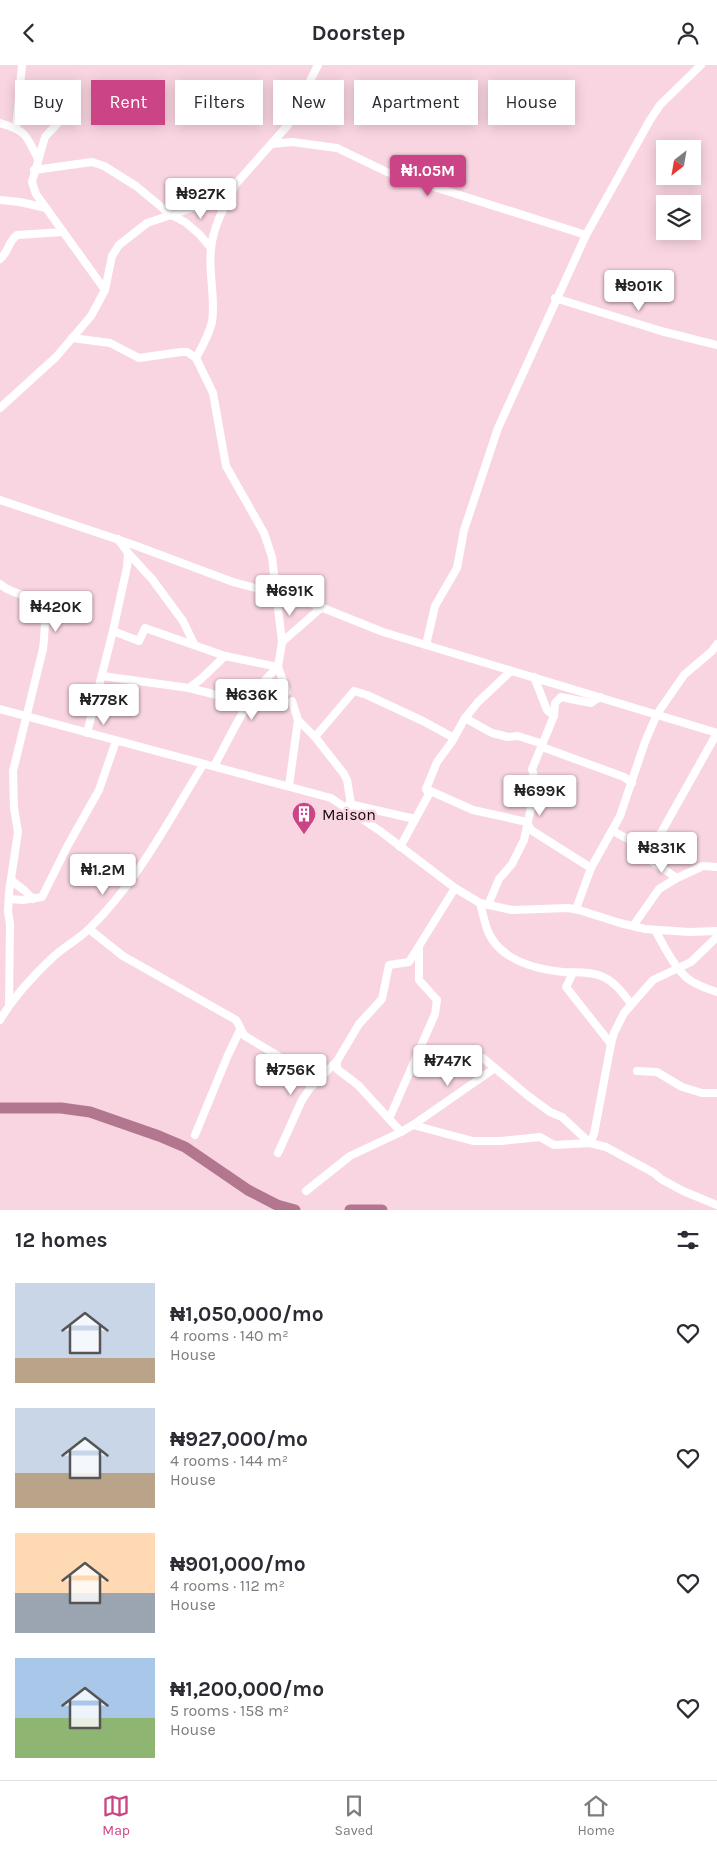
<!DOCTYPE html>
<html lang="en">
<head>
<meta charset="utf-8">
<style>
	:root { --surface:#fff; --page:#f2f2f3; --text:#2b2b33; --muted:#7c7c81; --line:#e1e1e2; --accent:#ca4486 }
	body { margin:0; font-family:Karla,sans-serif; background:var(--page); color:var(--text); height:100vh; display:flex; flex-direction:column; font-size:19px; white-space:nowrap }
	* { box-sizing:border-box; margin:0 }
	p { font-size:16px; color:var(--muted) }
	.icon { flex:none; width:28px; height:28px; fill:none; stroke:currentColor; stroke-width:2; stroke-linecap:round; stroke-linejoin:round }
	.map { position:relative; height:1145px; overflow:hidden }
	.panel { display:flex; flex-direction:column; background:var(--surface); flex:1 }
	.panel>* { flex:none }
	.guide { position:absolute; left:15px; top:15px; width:688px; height:45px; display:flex; gap:10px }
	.needle { width:32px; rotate:211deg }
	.controls { position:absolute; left:656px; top:75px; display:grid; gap:10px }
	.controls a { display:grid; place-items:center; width:45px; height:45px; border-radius:0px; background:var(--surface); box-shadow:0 2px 12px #0003; font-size:25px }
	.price { position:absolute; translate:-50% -42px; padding:0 11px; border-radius:5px; background:#fff; color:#222; font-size:16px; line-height:32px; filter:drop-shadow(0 1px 2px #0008) }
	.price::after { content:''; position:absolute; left:50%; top:30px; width:15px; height:11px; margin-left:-8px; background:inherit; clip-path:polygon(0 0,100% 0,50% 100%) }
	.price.current { background:var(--accent); color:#fff }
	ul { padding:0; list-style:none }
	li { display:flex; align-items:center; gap:15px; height:125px; padding:0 15px }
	li span { display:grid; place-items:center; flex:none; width:140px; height:100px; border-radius:0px; color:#555 }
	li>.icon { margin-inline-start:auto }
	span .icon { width:60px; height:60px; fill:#fffc; stroke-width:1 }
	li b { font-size:21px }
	h2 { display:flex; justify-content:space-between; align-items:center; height:60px; padding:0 15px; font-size:21px }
	.tag { padding:0 18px; border-radius:0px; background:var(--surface); box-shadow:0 2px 12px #0003; font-size:18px; line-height:45px }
	.tag.current { background:var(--accent); color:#fff }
	header { display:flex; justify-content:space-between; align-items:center; height:65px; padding:0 15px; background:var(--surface); font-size:22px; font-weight:700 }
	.tabs { display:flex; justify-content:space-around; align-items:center; height:70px; border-top:1px solid var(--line); background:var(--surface); font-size:14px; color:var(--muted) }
	.tabs a { display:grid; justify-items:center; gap:2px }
	.tabs .current { color:var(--accent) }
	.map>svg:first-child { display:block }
</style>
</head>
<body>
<header><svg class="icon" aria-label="back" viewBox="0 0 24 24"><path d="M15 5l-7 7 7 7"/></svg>Doorstep<svg class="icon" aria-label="person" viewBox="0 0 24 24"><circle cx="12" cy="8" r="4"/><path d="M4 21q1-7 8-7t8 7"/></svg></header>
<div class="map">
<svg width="717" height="1145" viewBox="0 0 717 1145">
	<rect width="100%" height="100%" fill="#f9d5e2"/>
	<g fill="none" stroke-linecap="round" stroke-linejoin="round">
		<g stroke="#b3768f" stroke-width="11">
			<path d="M0 1043H61L90 1047 159 1071 185 1082 248 1125 277 1140 295 1145"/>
			<path d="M350 1145H382"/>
		</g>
		<g stroke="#fff" stroke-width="8">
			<path d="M70 45 45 72 32 117 36 129 105 225"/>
			<path d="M0 58C27 66 26 70 38 94"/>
			<path d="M16 63 22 0"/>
			<path d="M272 79 292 77 337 83 387 107 586 170"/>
			<path d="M34 105 92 97 104 101 136 121 171 150 185 157 199 169 211 183"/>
			<path d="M0 135 20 137 46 143"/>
			<path d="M0 194C8 188 8 177 17 170L63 167"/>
			<path d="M555 233 661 266 717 280"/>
			<path d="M72 273 110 278 139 293 181 287H187L196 293 213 328 226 401 264 468 272 492 282 577 278 602 287 627"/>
			<path d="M196 293C202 282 209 270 212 257 216 234 208 208 211 184 213 162 224 142 234 123"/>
			<path d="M0 343 56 292 91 251 105 225 112 191 119 180 147 158 210 137 234 121 288 60 318 0"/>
			<path d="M0 435 134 480 233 517 308 537 383 567 717 668"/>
			<path d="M118 474 128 488 152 514 183 556 194 579"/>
			<path d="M0 519C12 530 33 531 48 540 44 555 45 569 43 584L13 706 14 743 18 767 9 827 8 847 10 859 9 940"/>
			<path d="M113 566 139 576 145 563 225 591 278 602"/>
			<path d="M282 577 322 542"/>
			<path d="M426 580 435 541 457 503 464 465 498 363 586 170 650 55 660 40 701 0"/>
			<path d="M102 611 189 623 249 638"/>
			<path d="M534 612 547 645 554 651"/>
			<path d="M189 623 201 614 225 591"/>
			<path d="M0 644 331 733 380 766 455 823 480 838 512 845 568 843 579 845 620 858 645 864 689 867 717 866"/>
			<path d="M465 653 492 668 508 672 518 671 543 679"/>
			<path d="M298 655 315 672 344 709 347 715 351 739"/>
			<path d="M87 668 113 566 127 502 128 488"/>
			<path d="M315 672 354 626 367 630 423 656 454 673"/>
			<path d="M542 682 624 712 632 718"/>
			<path d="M214 701C233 667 249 628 278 602"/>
			<path d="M289 721 298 655 292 636"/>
			<path d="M426 724 473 745 527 757 531 765 591 803"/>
			<path d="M349 739 415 754"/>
			<path d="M613 766 648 785 650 795 677 813"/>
			<path d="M400 782 429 729 426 724 437 697 451 678 465 653 478 637 511 606"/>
			<path d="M648 785 662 766 717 668"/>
			<path d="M11 815 25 826 33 834"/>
			<path d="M455 823 409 897 389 900 382 934 359 959 337 996V1004L358 1020 401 1067 413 1060 473 1076H501L540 1072 554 1080 590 1078 606 1082 654 1108 661 1114 683 1126 717 1140"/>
			<path d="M9 834 23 835 42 832 68 780 99 725 116 676"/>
			<path d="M480 838C482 846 484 855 487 864 498 894 534 904 563 907 575 908 589 906 601 911 614 916 623 928 631 939"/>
			<path d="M488 840 499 814 512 799 524 775 536 719 532 704 554 651 555 638 561 632 591 638 600 632"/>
			<path d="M576 844 591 803 620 751 645 677 657 649 684 610 712 586 717 579"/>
			<path d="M633 861 659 824 677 813 703 801 717 802"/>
			<path d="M89 864 123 891 236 955C240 961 241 966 245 971L293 1000 313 1020"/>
			<path d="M655 865C664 881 674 902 688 914 697 920 707 924 717 927"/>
			<path d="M573 908 566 922 611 979"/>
			<path d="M0 955C13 933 32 912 51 894 63 882 78 875 90 863 138 816 168 756 203 700"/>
			<path d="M483 993 527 1030 550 1047 562 1052 590 1078 594 1069 611 979 614 968 624 948 653 915 691 897 717 872"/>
			<path d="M637 1006 657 1007 682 1022 702 1028H717"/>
			<path d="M389 1054 435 949 437 935 419 915V882"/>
			<path d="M413 1060 495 1003"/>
			<path d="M195 1070 228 990 240 965"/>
			<path d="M278 1088 302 1035 310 1023 337 996"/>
			<path d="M306 1126 350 1091 401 1067"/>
		</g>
	</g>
	<defs>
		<symbol id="building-pin" viewBox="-11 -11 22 30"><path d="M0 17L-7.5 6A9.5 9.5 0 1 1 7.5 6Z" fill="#ca4486" stroke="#f9d5e2"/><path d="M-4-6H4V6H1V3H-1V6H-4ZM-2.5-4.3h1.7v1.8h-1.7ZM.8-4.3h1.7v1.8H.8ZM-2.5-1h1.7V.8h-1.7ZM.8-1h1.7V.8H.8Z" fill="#fff"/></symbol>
	</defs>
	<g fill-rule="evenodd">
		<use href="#building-pin" x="290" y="735" width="28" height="38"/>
	</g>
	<g text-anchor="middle" stroke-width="5" stroke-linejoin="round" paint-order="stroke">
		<g font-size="16" fill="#13080c" stroke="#f9d5e2" text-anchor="start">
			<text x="322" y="755">Maison</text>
		</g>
	</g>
</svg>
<div class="controls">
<a><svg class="needle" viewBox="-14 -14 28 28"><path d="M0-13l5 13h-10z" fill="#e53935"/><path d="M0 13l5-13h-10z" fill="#7c7c81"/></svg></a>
<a><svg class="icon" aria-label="layers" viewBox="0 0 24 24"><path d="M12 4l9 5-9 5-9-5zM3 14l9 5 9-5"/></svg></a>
</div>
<b class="price current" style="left:428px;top:132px">₦1.05M</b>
<b class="price" style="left:201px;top:155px">₦927K</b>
<b class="price" style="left:639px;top:247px">₦901K</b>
<b class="price" style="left:290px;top:552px">₦691K</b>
<b class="price" style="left:56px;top:568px">₦420K</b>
<b class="price" style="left:252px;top:656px">₦636K</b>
<b class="price" style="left:104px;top:661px">₦778K</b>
<b class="price" style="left:540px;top:752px">₦699K</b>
<b class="price" style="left:662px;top:809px">₦831K</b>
<b class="price" style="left:103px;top:831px">₦1.2M</b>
<b class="price" style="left:448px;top:1022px">₦747K</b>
<b class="price" style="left:291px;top:1031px">₦756K</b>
<div class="guide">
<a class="tag">Buy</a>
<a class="tag current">Rent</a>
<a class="tag">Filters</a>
<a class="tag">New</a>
<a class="tag">Apartment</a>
<a class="tag">House</a>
</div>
</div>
<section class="panel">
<h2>12 homes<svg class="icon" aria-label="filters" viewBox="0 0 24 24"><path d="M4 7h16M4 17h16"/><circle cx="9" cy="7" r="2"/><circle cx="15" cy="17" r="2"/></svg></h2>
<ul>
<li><span style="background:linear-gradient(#c9d6e8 75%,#b9a48a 0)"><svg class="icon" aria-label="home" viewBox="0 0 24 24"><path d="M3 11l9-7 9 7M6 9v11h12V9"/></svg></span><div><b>₦1,050,000/mo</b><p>4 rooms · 140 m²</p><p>House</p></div><svg class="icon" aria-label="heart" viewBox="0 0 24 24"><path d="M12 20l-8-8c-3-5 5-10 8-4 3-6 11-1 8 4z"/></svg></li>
<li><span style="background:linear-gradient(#c9d6e8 65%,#b9a48a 0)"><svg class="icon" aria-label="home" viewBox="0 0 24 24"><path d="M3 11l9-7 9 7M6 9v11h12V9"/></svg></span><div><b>₦927,000/mo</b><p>4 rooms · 144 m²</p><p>House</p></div><svg class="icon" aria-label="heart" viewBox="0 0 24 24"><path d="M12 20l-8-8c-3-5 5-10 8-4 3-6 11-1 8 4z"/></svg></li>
<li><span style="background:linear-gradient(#ffd9b3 60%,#9aa5b1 0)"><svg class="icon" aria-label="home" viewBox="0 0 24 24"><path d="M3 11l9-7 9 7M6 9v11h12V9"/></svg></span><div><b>₦901,000/mo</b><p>4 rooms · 112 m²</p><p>House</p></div><svg class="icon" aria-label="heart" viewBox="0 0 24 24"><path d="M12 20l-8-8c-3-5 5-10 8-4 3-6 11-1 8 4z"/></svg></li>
<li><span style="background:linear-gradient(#a9c7e8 60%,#8fb573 0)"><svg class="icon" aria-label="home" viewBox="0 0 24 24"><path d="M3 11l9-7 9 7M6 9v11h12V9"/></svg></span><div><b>₦1,200,000/mo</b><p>5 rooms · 158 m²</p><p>House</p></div><svg class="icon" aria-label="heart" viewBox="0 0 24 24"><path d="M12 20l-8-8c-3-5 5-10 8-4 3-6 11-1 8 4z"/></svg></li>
</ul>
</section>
<nav class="tabs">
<a class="current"><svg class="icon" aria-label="map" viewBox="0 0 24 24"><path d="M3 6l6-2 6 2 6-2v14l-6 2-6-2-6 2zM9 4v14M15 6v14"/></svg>Map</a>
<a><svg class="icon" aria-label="saved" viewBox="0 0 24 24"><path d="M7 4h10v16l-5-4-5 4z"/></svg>Saved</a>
<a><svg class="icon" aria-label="home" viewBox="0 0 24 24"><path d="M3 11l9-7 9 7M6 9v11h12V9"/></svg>Home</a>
</nav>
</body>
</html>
